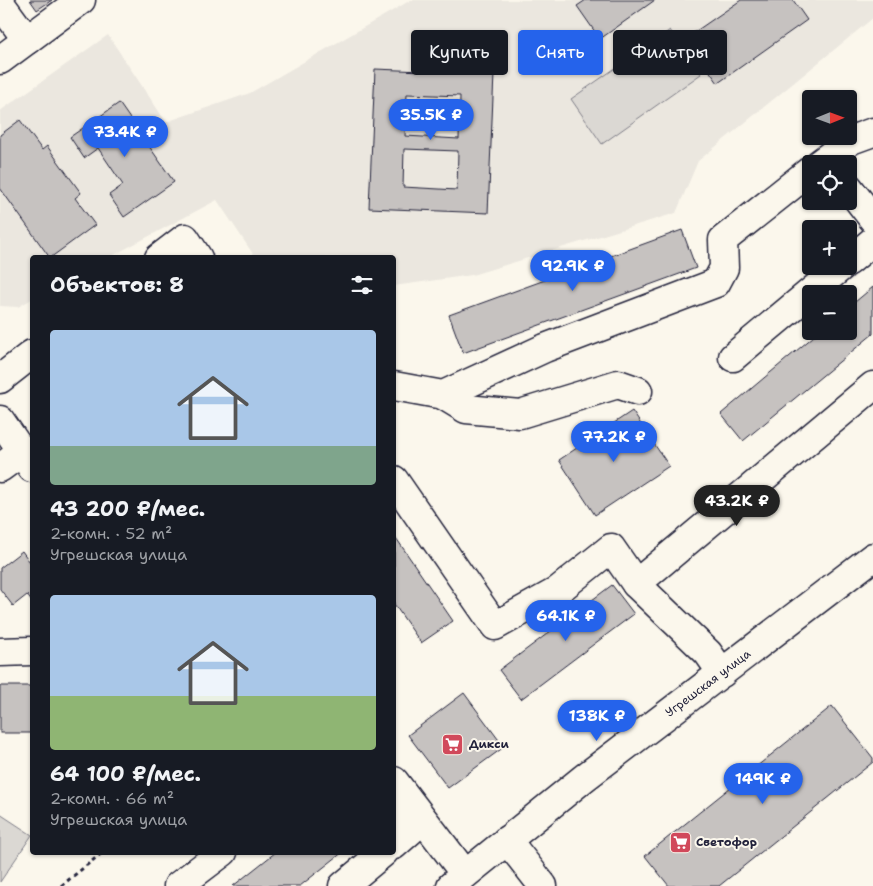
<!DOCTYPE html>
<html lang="ru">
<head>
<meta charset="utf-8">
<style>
	:root { --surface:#171b24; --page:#242831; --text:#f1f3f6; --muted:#9ea1a6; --accent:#2563eb }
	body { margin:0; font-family:"Shantell Sans",sans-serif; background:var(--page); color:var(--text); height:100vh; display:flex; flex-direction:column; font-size:19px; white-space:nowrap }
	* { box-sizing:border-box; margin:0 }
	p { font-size:16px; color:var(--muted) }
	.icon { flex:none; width:28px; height:28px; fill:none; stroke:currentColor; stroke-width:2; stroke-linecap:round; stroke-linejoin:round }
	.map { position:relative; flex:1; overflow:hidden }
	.drawer { position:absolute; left:30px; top:255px; width:366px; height:600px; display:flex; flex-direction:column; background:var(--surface); border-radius:5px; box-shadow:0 1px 4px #0004 }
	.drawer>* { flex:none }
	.top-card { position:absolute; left:411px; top:30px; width:386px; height:45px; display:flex; gap:10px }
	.needle { width:32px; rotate:89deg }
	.tools { position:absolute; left:802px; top:90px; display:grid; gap:10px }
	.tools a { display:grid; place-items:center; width:55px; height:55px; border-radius:5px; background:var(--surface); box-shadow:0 1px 4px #0004; font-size:25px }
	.price { position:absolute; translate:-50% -42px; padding:0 11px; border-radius:18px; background:var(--accent); color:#fff; font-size:16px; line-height:32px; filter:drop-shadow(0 1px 2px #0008) }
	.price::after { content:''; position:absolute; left:50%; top:30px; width:15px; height:11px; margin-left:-8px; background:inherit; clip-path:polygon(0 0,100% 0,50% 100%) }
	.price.active { background:#222; color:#fff }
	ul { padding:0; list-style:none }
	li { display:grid; align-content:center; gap:10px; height:265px; padding:0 20px }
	li span { display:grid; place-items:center; height:155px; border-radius:5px; color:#555 }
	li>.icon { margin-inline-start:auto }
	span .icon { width:90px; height:90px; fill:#fffc; stroke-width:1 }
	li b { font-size:21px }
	h2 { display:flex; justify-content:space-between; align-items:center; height:60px; padding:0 20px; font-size:21px }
	.tag { padding:0 18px; border-radius:5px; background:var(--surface); box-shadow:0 1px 4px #0004; font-size:18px; line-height:45px }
	.tag.active { background:var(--accent); color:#fff }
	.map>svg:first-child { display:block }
</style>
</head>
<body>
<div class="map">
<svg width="873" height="886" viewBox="0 0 873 886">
	<rect width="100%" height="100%" fill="#fbf7ec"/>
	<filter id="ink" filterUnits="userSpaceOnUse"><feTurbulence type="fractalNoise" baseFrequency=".02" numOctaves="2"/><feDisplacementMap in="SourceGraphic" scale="10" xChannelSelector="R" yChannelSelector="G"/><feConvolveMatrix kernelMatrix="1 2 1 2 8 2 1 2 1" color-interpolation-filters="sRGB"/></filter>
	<g filter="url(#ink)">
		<path fill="#ebe7df" d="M411 0H873V18L698 161 676 213 472 275 394 286V258L255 257 217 200 110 257 32 258V299L18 307 0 306V111L108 35 166 122 250 93Z"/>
		<g fill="#dbd8d3" stroke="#7e7d87">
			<path d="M670 30 701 74 602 144 571 99Z"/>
			<path d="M0 814 32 835 0 882Z"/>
		</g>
		<g fill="#c6c2c0" stroke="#22223b" fill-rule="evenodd">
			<path d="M30 0H52L37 10Z"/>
			<path d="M586 0H655L600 39 577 6Z"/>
			<path d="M741 0H793L807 20 718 83 686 38Z"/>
			<path d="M375 69 494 74 488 213 369 208ZM407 94 460 96 459 139 405 136ZM404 149 458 151 457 190 403 187Z"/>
			<path d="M119 103 174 182 124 217 109 195 123 185 98 148 84 158 70 137Z"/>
			<path d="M20 120 42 150 47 146 81 193 75 198 95 225 50 258 0 188V135Z"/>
			<path d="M682 230 696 268 463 353 449 315Z"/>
			<path d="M873 287V334L743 441 721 414 820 331H849V307Z"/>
			<path d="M632 411 669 466 595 515 559 460Z"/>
			<path d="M394 535 453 621 421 643 394 604Z"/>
			<path d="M22 551 32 565V602L27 595 13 606 0 589V568Z"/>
			<path d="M612 585 634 614 521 699 499 670Z"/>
			<rect x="0" y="686" width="32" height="47"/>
			<path d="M464 693 504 747 448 788 408 735Z"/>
			<path d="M832 706 873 758V762L719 886H669L645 856Z"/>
			<path d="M276 852H343L300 886H233Z"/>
		</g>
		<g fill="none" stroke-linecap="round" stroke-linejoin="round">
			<defs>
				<g id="minor">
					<path d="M0 3 27 40"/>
					<path d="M0 60 81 0"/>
					<path d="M819 164 851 140 873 132"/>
					<path d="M849 188 873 219"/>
					<path d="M159 258 185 238 198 258"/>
					<path d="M849 261 873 241"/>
					<path d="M733 357 842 266"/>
					<path d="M0 379 32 354"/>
					<path d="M394 386 443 395 545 348 716 283 724 268 723 240 811 170"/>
					<path d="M443 395 466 409 520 414 618 384 638 391"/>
					<path d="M0 420 22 452"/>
					<path d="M0 468 22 452 32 468"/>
					<path d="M394 480 495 626 556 592 611 548 636 584"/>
					<path d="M0 652 32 651"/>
					<path d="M722 673 708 653 636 584 873 386"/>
					<path d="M394 781 465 874"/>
					<path d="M394 810 410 831 394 845"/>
					<path d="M507 840 543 886"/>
					<path d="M178 886 223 852"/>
					<path d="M343 886 384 852"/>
				</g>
				<path id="major" d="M451 886 584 778 873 557"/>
			</defs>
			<use href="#minor" stroke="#22223b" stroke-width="31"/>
			<use href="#major" stroke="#22223b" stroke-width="31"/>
			<path stroke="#22223b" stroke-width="3" stroke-dasharray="4 4" stroke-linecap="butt" d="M61 886 103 852"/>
			<use href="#minor" stroke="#fbf7ec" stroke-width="28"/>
			<use href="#major" stroke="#fbf7ec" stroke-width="28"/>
		</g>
	</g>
	<defs>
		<symbol id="supermarket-square" viewBox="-11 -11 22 22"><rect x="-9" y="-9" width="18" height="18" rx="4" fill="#d1495b" stroke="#fbf7ec"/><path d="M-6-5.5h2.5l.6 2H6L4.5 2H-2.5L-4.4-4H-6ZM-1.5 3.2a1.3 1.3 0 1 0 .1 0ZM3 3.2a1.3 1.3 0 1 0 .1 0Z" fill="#fff"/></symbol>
	</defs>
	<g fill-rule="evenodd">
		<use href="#supermarket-square" x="440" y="732" width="25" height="25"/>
		<use href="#supermarket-square" x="668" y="830" width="25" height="25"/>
	</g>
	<g text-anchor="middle" stroke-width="4" stroke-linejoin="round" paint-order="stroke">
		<g font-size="12" fill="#22223b" stroke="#fbf7ec">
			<text transform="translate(708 683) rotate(-37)" y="4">Угрешская улица</text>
		</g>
		<g font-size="12" font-weight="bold" fill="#22223b" stroke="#fbf7ec" text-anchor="start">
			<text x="469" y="748">Дикси</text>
			<text x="696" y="846">Светофор</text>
		</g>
	</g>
</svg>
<div class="tools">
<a><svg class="needle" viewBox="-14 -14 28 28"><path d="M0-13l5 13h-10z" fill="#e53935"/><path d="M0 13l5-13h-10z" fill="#9ea1a6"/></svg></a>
<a><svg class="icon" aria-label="locate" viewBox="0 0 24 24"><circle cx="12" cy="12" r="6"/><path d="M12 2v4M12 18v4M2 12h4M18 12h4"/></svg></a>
<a>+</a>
<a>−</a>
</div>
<b class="price" style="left:431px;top:141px">35.5K ₽</b>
<b class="price" style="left:125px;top:158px">73.4K ₽</b>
<b class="price" style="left:573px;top:292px">92.9K ₽</b>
<b class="price" style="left:614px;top:463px">77.2K ₽</b>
<b class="price active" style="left:737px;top:527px">43.2K ₽</b>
<b class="price" style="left:566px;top:642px">64.1K ₽</b>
<b class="price" style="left:597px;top:742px">138K ₽</b>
<b class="price" style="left:763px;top:805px">149K ₽</b>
<div class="top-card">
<a class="tag">Купить</a>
<a class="tag active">Снять</a>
<a class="tag">Фильтры</a>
</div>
<section class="drawer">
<h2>Объектов: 8<svg class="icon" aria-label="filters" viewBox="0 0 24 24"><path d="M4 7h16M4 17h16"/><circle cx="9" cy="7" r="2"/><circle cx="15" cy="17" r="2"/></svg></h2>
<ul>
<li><span style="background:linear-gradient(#a9c7e8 75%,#7fa58c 0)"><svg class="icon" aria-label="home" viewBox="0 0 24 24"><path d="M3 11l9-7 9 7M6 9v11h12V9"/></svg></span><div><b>43 200 ₽/мес.</b><p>2-комн. · 52 m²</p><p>Угрешская улица</p></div></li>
<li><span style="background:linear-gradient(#a9c7e8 65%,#8fb573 0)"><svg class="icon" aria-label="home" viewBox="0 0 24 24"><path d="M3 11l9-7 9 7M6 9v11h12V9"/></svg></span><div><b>64 100 ₽/мес.</b><p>2-комн. · 66 m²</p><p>Угрешская улица</p></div></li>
</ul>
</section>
</div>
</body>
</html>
